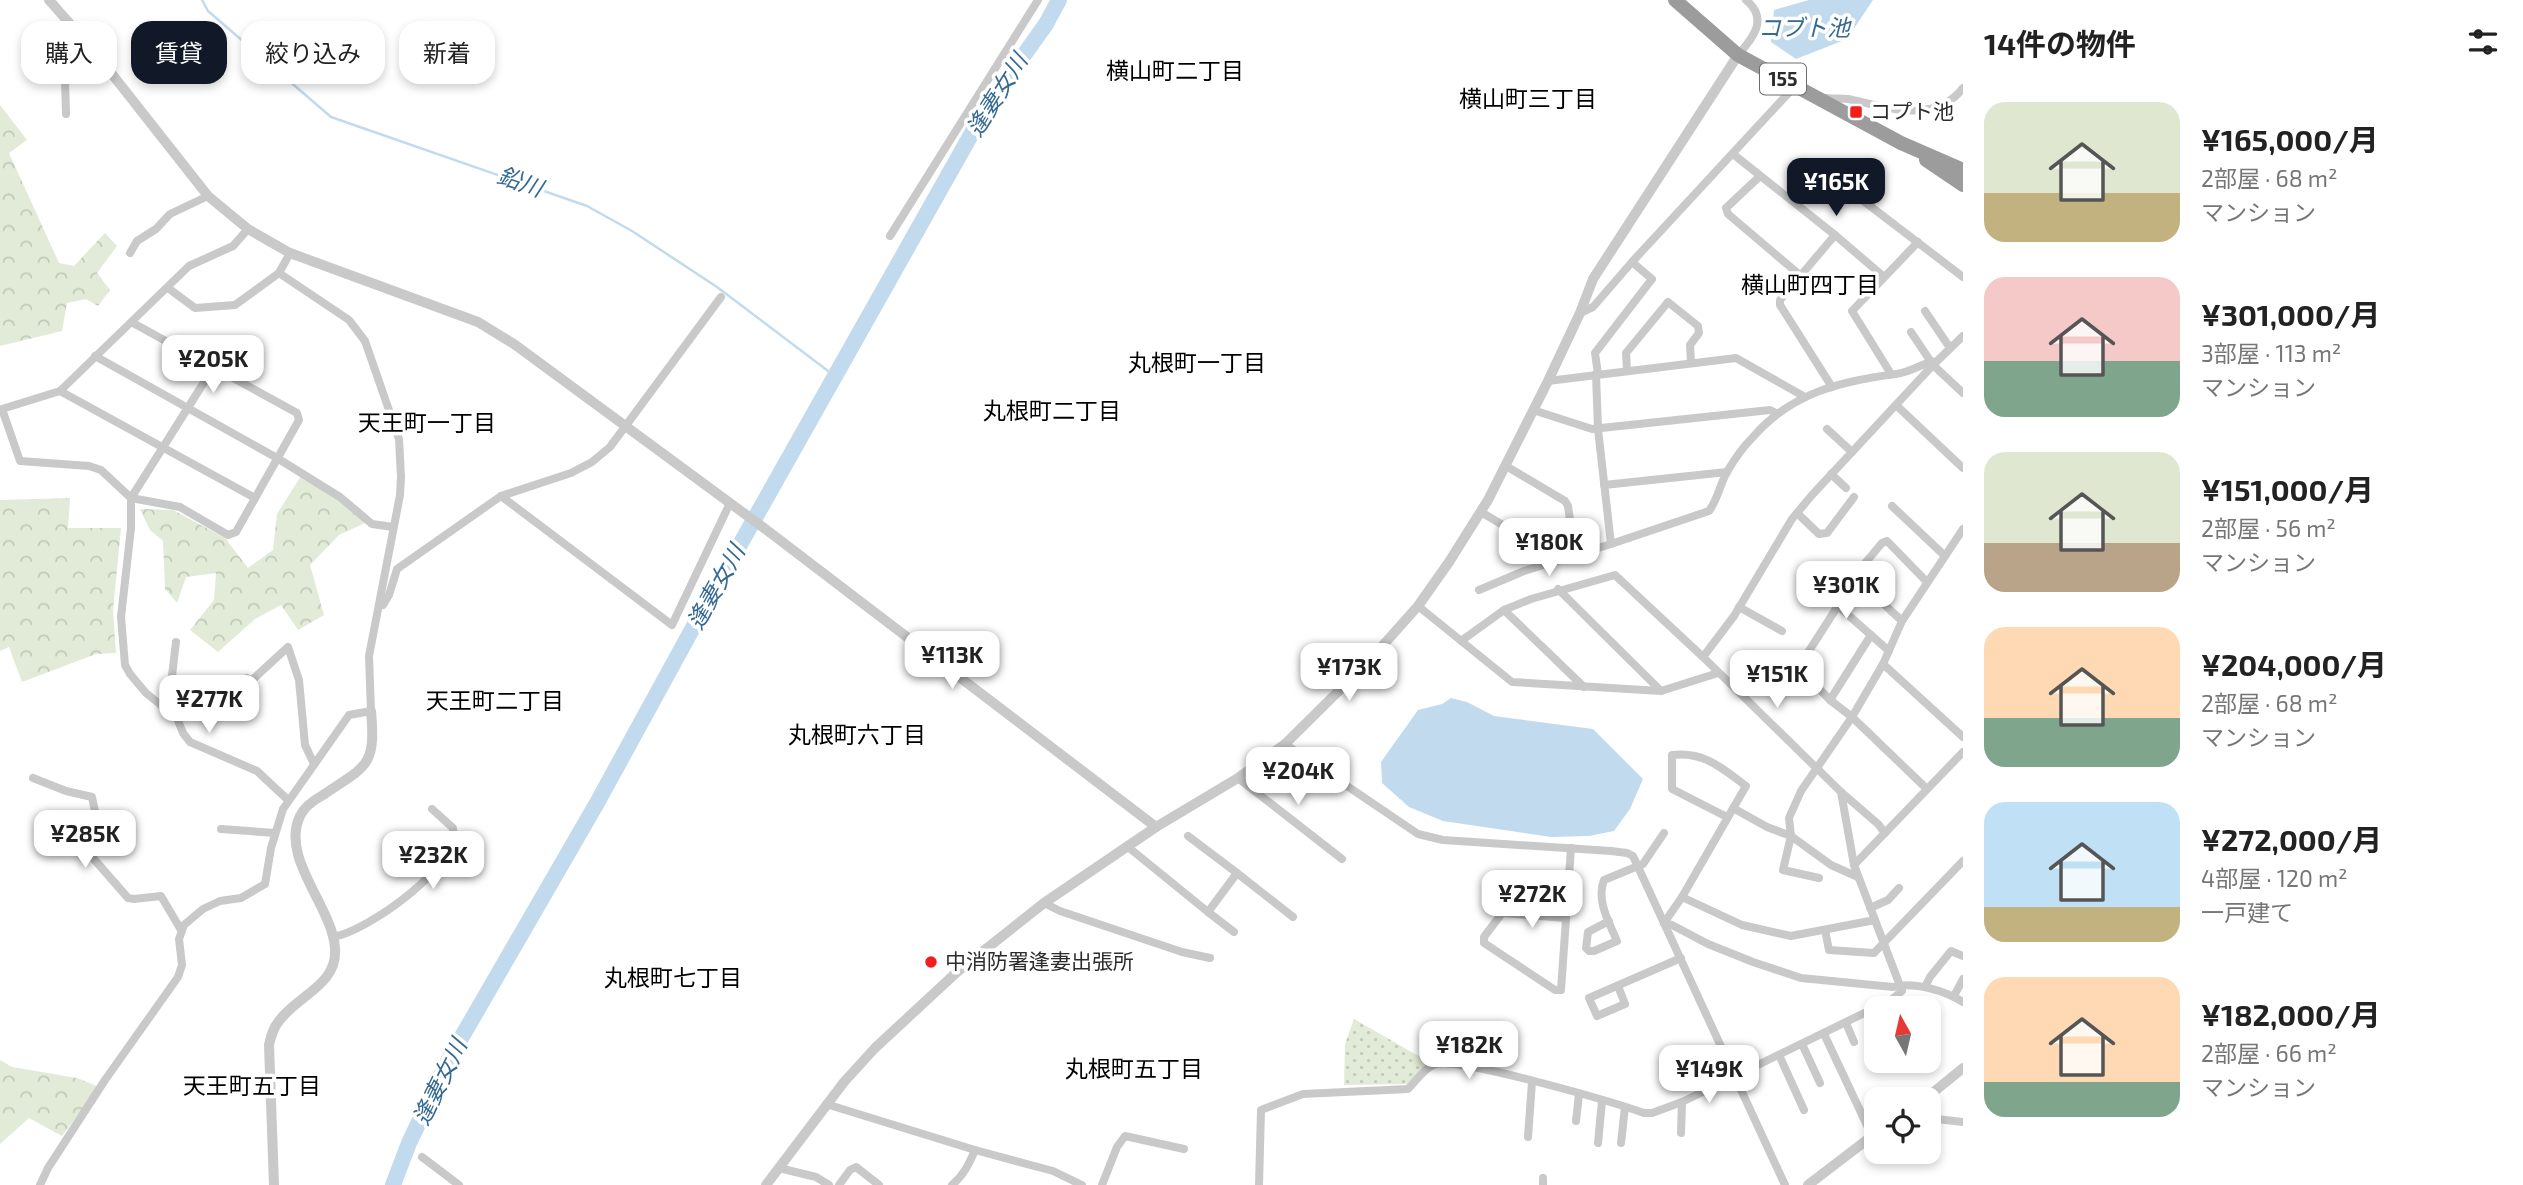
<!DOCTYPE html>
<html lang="ja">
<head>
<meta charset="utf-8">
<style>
	:root { --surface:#fff; --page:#f6f6f6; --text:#222; --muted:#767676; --accent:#111827 }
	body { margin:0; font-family:"Exo 2","Noto Sans JP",sans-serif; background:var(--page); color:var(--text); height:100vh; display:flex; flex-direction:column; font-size:26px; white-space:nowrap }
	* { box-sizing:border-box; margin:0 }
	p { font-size:23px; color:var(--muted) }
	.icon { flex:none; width:38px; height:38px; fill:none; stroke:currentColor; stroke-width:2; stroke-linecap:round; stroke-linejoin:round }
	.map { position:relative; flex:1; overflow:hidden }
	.sheet { display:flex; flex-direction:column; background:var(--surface); width:560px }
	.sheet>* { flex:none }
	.hud { position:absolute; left:21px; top:21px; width:665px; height:63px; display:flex; gap:14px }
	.needle { width:46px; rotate:352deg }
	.tools { position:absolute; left:1864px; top:996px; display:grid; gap:14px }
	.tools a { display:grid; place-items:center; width:77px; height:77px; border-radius:14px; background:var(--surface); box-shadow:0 4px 10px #0003; font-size:35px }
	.price { position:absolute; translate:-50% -60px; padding:0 16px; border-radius:14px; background:#fff; color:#222; font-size:23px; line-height:46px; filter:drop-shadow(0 2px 4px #0008) }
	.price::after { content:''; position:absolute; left:50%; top:42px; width:21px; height:16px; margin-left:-10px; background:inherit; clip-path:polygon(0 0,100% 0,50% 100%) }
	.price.on { background:var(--accent); color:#fff }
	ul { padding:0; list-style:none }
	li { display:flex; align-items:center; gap:21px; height:175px; padding:0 21px }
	li span { display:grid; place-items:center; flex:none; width:196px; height:140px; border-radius:21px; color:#555 }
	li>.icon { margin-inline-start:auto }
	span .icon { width:84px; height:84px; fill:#fffc; stroke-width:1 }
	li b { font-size:30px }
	h2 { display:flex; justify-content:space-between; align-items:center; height:84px; padding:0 21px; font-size:30px }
	.tag { padding:0 24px; border-radius:21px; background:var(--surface); box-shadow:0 4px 10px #0003; font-size:24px; line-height:63px }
	.tag.on { background:var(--accent); color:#fff }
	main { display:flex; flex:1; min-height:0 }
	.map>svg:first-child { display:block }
</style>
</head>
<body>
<main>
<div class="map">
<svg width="1963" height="1185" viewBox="0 0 1963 1185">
	<defs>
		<pattern id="grass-dots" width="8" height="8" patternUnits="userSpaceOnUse" patternTransform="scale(1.75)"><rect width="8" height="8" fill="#e1ebd7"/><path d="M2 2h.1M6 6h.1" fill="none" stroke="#c1cab9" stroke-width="1.8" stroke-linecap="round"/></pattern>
		<pattern id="forest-crowns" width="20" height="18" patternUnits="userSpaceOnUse" patternTransform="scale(1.75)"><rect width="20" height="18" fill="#e1ebd7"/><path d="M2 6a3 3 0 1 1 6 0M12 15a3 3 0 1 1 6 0" fill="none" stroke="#c1cab9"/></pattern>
	</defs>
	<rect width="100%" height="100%" fill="#fff"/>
	<path fill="url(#grass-dots)" d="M1354 1019 1429 1062 1408 1084 1344 1085 1345 1044Z"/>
	<g fill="url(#forest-crowns)">
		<path d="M0 105 27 140 9 153 59 263 74 266 105 233 117 246 97 273 110 290 98 306 86 299 67 303 62 331 0 346Z"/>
		<path d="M301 476 340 499 365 523 339 535 310 565 324 615 298 630 281 605 255 619 218 652 190 630 214 600 216 573 186 577 177 603 165 589 163 541 150 530 140 509 173 510 225 538 248 568 273 550 277 514Z"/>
		<path d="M70 498 68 528H121L113 610 116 653 96 654 22 682 9 647 0 651V500Z"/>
		<path d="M0 1060 12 1067 77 1078 99 1087 62 1136 29 1118 0 1144Z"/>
	</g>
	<g fill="#c1daed">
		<path d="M1809 0H1873L1847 39 1796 59 1771 42 1774 10Z"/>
		<path d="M1451 698 1467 702 1494 716 1593 729 1643 779 1630 809 1614 831 1589 836 1551 837 1443 821 1409 807 1382 783 1381 762 1418 710 1442 704Z"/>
	</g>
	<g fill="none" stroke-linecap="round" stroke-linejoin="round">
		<path stroke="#c1daed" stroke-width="2.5" d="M202 0 208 11 331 117 587 206 632 231 717 287 836 377"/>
		<path stroke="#c1daed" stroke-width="16" d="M393 1185 409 1143 449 1059 597 803 689 635 985 110 1046 24 1059 0"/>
		<g stroke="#c9c9c9" stroke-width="8">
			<path d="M1738 55C1753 38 1769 19 1746 0"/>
			<path d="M1826 98C1833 99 1841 98 1848 99 1886 107 1935 125 1963 88"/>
			<path d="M66 114 65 80 93 50"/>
			<path d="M1733 154 1835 235 1780 300V305L1832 387"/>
			<path d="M1819 167 1963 277"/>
			<path d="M1760 176 1726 208 1728 214 1801 276"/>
			<path d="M1835 235 1883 276"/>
			<path d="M890 236 1038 0"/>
			<path d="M130 253 137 241 156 229 170 214 208 196"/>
			<path d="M168 288 195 308 235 305 279 273"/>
			<path d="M1925 311 1950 348"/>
			<path d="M1580 313 1593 307 1632 262 1795 86"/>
			<path d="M133 323 297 413 299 420 236 532 228 535 180 507 131 498 101 470 89 466 20 461 2 409 60 391 189 266 233 246 248 229"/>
			<path d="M1911 332 1933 365 1963 393"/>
			<path d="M95 356 277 458 340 497 372 524 393 527"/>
			<path d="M213 368 131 498V528L121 617 125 665 130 674 146 693 177 718 183 733 190 742 257 771 288 800"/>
			<path d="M1627 371 1626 353 1668 302 1698 326 1699 333 1690 345 1691 363"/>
			<path d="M1596 374 1598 429 1611 544 1709 511C1718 499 1720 484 1727 472 1734 460 1743 447 1753 437 1791 393 1841 381 1896 374 1908 373 1921 365 1932 361"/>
			<path d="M1598 374 1595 353 1652 279 1632 262"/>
			<path d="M1891 374 1852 311 1918 242"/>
			<path d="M1548 381 1736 358 1805 397"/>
			<path d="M60 391 255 498"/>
			<path d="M1896 405 1963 468"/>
			<path d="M1533 410 1592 429 1770 410 1776 413"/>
			<path d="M1827 429 1852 452"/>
			<path d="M1506 466 1565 501 1568 506 1575 555"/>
			<path d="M1831 474 1846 488"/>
			<path d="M1604 485 1727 472"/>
			<path d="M501 496 672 625 730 503"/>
			<path d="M1892 506 1945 556"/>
			<path d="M1481 512 1516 533"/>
			<path d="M1797 513 1819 534 1827 533 1854 497"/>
			<path d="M1856 578 1902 621"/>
			<path d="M1927 582 1887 541 1882 543 1866 562 1800 665V669L1830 700 1852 717 1927 789"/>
			<path d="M1558 589 1661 691"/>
			<path d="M1479 590 1524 571 1611 544"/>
			<path d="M383 605 389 595 397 569 501 496 571 473 592 462 610 447 721 297"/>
			<path d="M1418 606 1512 682 1661 691 1718 673"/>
			<path d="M1838 606 1889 651"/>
			<path d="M1739 607 1782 631"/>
			<path d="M1504 610 1584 687"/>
			<path d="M1461 641 1504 610 1531 599 1615 575 1703 657 1841 792 1878 824 1885 833"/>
			<path d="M1703 657 1734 616 1792 519 1812 495 1933 365 1963 336"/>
			<path d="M1883 664 1963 737"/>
			<path d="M247 678 251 681 288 647 299 680 305 745 314 764"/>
			<path d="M1830 700 1871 635"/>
			<path d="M168 709 176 642"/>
			<path d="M1285 744 1418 834 1443 840 1611 851 1627 853 1633 856 1785 1185"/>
			<path d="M33 778 66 791 92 797 97 821 93 858 128 898 134 899 161 896 181 930"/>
			<path d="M1238 778 1342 859"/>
			<path d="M1733 808 1767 827 1791 836 1783 870 1819 878"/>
			<path d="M221 829 275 833"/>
			<path d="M1188 836 1237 873"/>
			<path d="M1128 847 1208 912 1237 873 1293 917"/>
			<path d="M1854 865 1963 752"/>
			<path d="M1858 877 1831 865 1791 836 1789 818 1801 791 1852 717 1883 664 1902 621 1963 529"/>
			<path d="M1568 881 1527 880 1484 937V943L1555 990H1561L1571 848"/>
			<path d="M1682 897 1742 925 1791 936 1875 920"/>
			<path d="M1044 903 1060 911 1182 952 1210 958"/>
			<path d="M1870 908 1888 900 1899 888"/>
			<path d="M1208 912 1234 932"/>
			<path d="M1502 913 1565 918"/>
			<path d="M1609 921 1588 932 1586 948 1589 951H1594L1617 941C1609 922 1596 901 1604 880L1643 864 1664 833"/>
			<path d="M1664 923 1682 897 1746 786C1722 768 1704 751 1672 755V789L1727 817"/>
			<path d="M1664 923 1672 925 1708 944 1753 962 1801 978 1893 987C1914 981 1945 991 1963 1002"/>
			<path d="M1825 930 1829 950 1874 953 1963 861"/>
			<path d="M333 937C367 931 460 867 453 828L432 809"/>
			<path d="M1618 986 1625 1004 1597 1016 1589 998 1681 958"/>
			<path d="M1925 987 1930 977 1951 951 1963 956"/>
			<path d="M1954 996 1963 979"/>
			<path d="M1846 1023 1854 1042"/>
			<path d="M1824 1034 1872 1136"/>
			<path d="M1802 1044 1820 1083"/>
			<path d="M1779 1055 1804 1110"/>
			<path d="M826 1104 975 1150 1053 1171 1082 1185"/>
			<path d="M1928 1118 1963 1122"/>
			<path d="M1576 1121 1579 1094"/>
			<path d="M1681 1133 1682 1102"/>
			<path d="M1528 1137 1532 1082"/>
			<path d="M1598 1143 1602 1101"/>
			<path d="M1621 1143 1625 1107"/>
			<path d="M422 1157 459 1185"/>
			<path d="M779 1168 816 1177 829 1185"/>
			<path d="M40 1185 48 1168 105 1080 178 977 182 965 179 939 184 925 203 909 220 901 241 898 265 884 271 848 283 809 349 715 371 711 369 656 400 495 401 477 399 439 365 341 349 320 279 273 290 253"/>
			<path d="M839 1185 850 1170 856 1167 879 1185"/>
			<path d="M952 1185C964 1175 969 1164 975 1150"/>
			<path d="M1102 1185 1117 1147 1125 1136 1184 1149"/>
			<path d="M1259 1185 1261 1110 1303 1094 1408 1089C1416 1081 1425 1067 1436 1064 1459 1057 1613 1102 1644 1113H1652L1682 1102 1891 1000 1902 991 1854 865 1841 792"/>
			<path d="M1543 1185V1178"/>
		</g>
		<g stroke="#c9c9c9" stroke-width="10">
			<path d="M49 0 93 50 208 196 248 229 290 253 478 322 514 344 768 531 1156 827"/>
			<path d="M1925 1099 1963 1068"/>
			<path d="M274 1185 269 1045C271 1036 273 1028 279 1021 298 995 338 985 335 948 332 906 280 858 300 816 304 807 314 800 323 795 367 765 376 767 371 711"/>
			<path d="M766 1185 844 1082 875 1048 957 972 1044 903 1156 827 1238 778 1285 744 1368 662 1418 606 1449 562 1488 500 1548 381 1580 313 1593 279 1738 55"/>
			<path d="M1808 1185 1876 1133"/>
		</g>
		<g stroke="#9c9c9c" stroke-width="14">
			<path d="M1675 0 1738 55 1901 143 1963 170"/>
			<path d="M1926 160 1963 185"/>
		</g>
	</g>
	<g fill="#f31d21" stroke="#fff" stroke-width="2.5">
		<rect x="1849" y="105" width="14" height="14" rx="3.5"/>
		<circle cx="931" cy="962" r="7"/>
	</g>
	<g text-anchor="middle" stroke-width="7" stroke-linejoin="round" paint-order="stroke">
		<rect fill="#fff" stroke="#6b6b6b" stroke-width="2" x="1760" y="63.5" width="46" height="31" rx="5"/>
		<g font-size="19" font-weight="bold" fill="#2c2c2c">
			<text x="1783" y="86">155</text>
		</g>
		<g font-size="21" fill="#2c2c2c" stroke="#fff" text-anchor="start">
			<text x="1870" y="119">コプト池</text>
			<text x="945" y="969">中消防署逢妻出張所</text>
		</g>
		<g font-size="23" font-style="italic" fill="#346993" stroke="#fff">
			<text x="1804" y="36">コブト池</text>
			<text transform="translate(997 95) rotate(-58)" y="8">逢妻女川</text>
			<text transform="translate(520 182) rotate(19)" y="8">鉛川</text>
			<text transform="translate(716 587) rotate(-61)" y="8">逢妻女川</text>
			<text transform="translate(440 1082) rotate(-64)" y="8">逢妻女川</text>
		</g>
		<g font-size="23" fill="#000" stroke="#fff">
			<text x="1175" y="79">横山町二丁目</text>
			<text x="1528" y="107">横山町三丁目</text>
			<text x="1810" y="293">横山町四丁目</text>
			<text x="1197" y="371">丸根町一丁目</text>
			<text x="1052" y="419">丸根町二丁目</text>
			<text x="427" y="431">天王町一丁目</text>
			<text x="495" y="709">天王町二丁目</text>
			<text x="857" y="743">丸根町六丁目</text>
			<text x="673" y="986">丸根町七丁目</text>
			<text x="1134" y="1077">丸根町五丁目</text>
			<text x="252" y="1094">天王町五丁目</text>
		</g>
	</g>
</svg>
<div class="tools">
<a><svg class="needle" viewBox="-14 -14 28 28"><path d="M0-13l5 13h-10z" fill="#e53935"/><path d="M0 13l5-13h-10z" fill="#767676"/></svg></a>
<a><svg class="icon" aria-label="locate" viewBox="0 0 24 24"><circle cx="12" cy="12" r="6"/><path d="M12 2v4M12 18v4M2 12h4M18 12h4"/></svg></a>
</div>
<b class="price on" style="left:1836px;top:218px">¥165K</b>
<b class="price" style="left:213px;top:395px">¥205K</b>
<b class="price" style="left:1549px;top:578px">¥180K</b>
<b class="price" style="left:1846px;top:621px">¥301K</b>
<b class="price" style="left:952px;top:691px">¥113K</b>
<b class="price" style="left:1349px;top:703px">¥173K</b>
<b class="price" style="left:1777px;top:710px">¥151K</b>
<b class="price" style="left:209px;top:735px">¥277K</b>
<b class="price" style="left:1298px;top:807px">¥204K</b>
<b class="price" style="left:85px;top:870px">¥285K</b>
<b class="price" style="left:433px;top:891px">¥232K</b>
<b class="price" style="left:1532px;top:930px">¥272K</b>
<b class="price" style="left:1469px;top:1081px">¥182K</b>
<b class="price" style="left:1709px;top:1105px">¥149K</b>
<div class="hud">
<a class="tag">購入</a>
<a class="tag on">賃貸</a>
<a class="tag">絞り込み</a>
<a class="tag">新着</a>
</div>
</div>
<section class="sheet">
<h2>14件の物件<svg class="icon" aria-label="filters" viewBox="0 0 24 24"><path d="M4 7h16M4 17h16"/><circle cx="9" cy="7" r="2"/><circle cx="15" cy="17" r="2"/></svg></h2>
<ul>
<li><span style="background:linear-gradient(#dfe7d0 65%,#c2b280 0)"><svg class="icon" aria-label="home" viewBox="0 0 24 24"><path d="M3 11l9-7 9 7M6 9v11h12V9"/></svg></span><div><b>¥165,000/月</b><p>2部屋 · 68 m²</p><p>マンション</p></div></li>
<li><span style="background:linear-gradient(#f6c9c9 60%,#7fa58c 0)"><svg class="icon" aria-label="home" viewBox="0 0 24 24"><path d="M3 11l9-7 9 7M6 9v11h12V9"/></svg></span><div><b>¥301,000/月</b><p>3部屋 · 113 m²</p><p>マンション</p></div></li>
<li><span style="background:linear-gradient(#dfe7d0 65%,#b9a48a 0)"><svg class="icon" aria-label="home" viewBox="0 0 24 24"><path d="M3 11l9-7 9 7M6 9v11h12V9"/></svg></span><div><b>¥151,000/月</b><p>2部屋 · 56 m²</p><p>マンション</p></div></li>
<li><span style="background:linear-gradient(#ffd9b3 65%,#7fa58c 0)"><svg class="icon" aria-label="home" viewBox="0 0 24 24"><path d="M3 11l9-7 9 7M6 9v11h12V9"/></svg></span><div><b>¥204,000/月</b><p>2部屋 · 68 m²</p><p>マンション</p></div></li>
<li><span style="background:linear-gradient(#bfe0f5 75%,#c2b280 0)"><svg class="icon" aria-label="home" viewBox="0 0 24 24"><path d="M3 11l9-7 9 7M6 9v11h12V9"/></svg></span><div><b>¥272,000/月</b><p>4部屋 · 120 m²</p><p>一戸建て</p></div></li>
<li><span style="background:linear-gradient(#ffd9b3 75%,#7fa58c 0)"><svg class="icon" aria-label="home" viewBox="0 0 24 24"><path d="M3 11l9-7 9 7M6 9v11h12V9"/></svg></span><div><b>¥182,000/月</b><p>2部屋 · 66 m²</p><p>マンション</p></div></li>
</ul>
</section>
</main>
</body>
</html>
